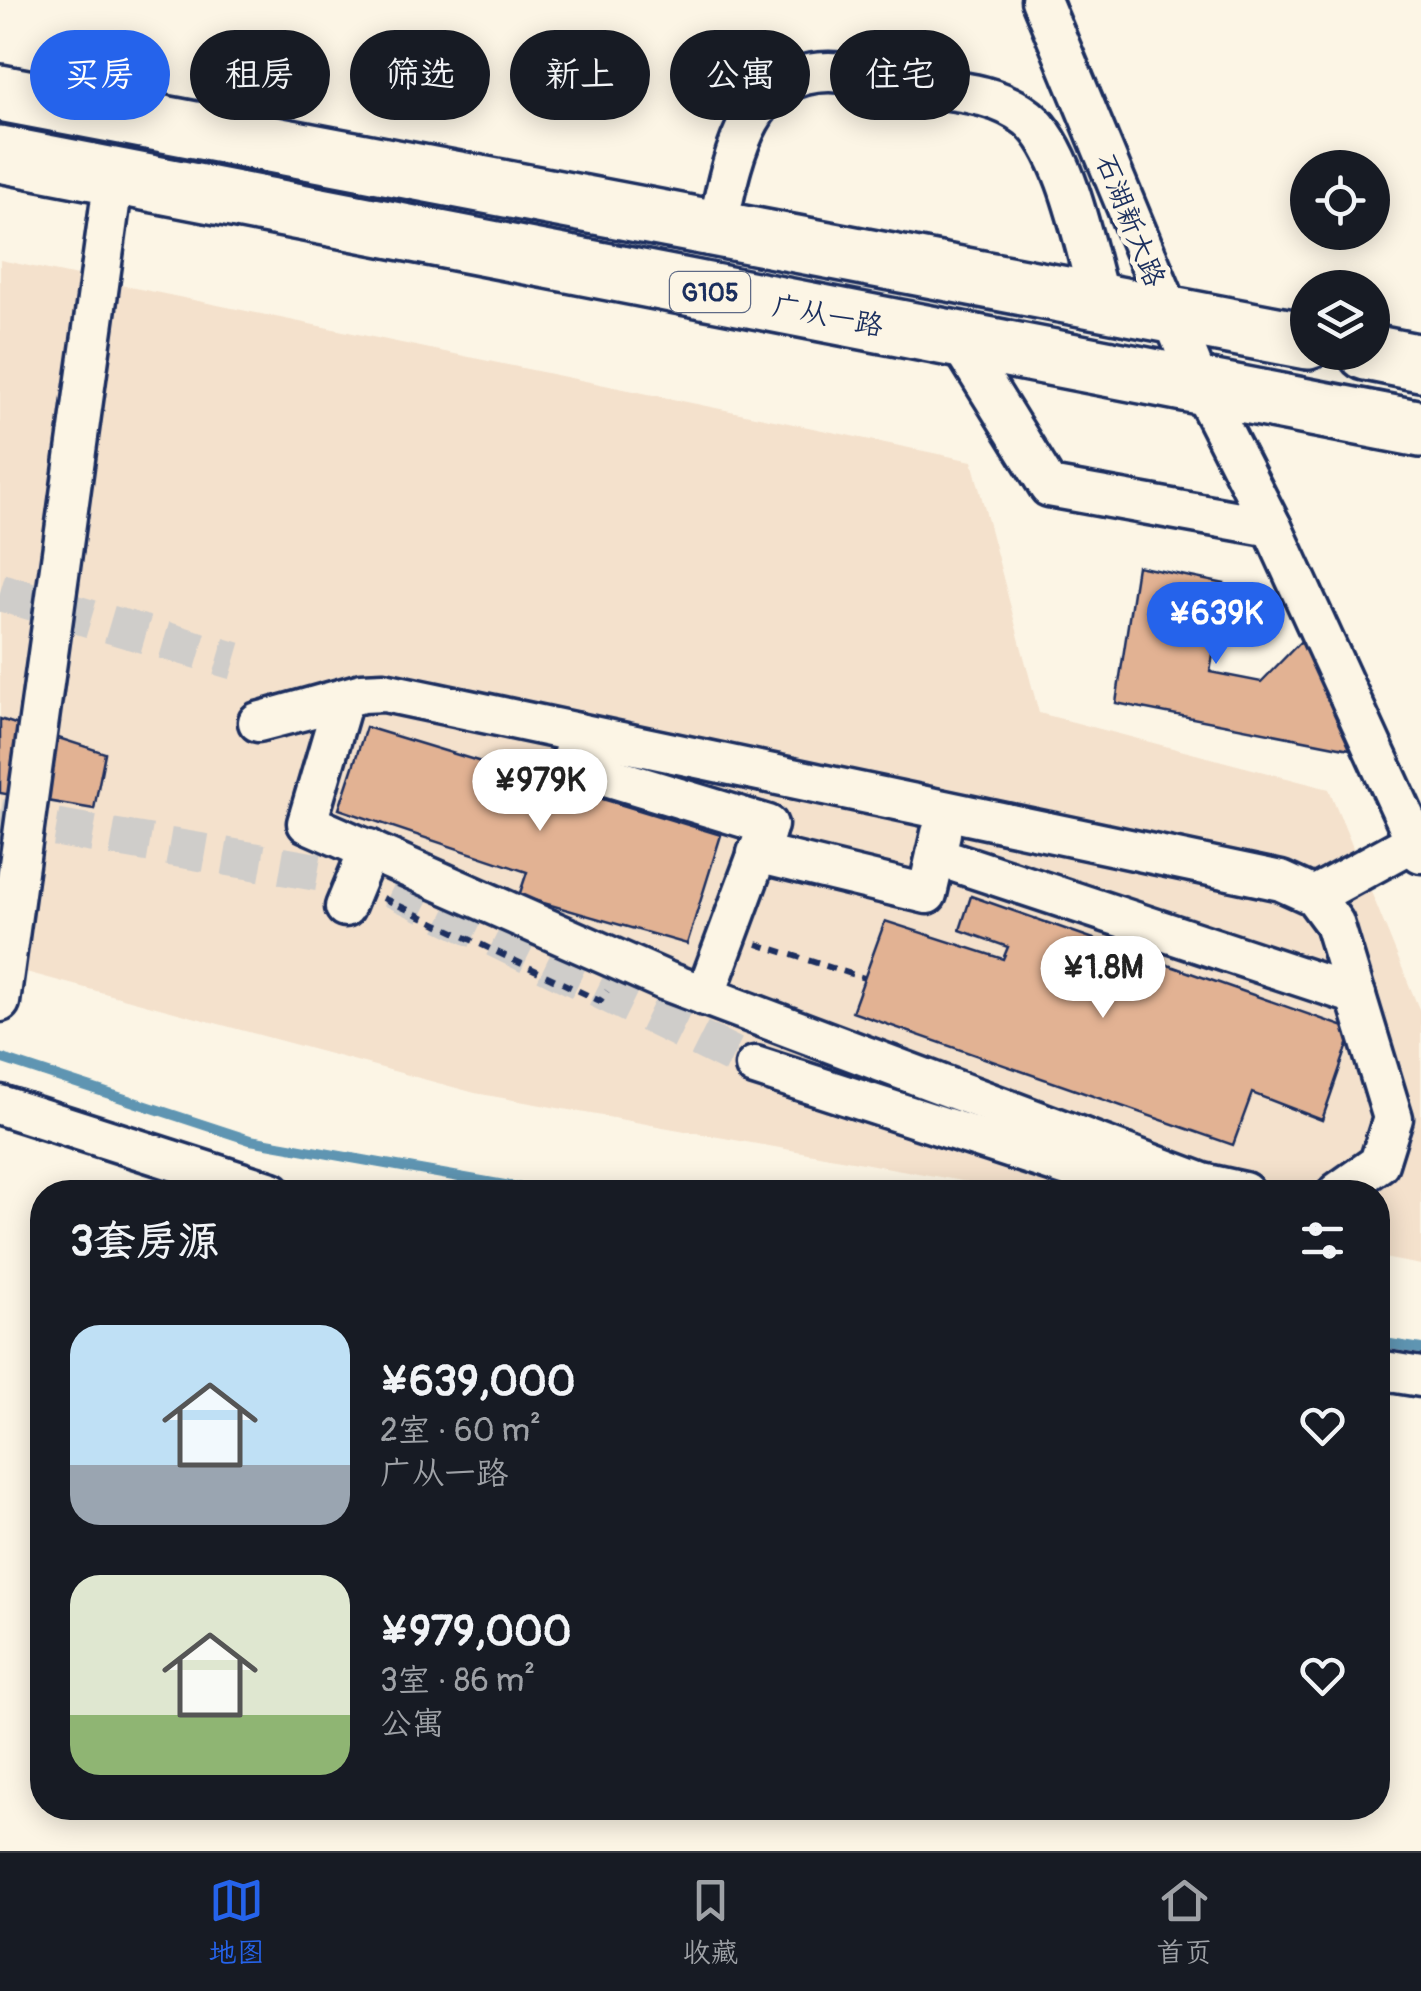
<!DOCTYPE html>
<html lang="zh">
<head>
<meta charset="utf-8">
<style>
	:root { --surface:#171b24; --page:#242831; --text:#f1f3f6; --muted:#9ea1a6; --line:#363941; --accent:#2563eb }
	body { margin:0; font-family:Pangolin,"LXGW WenKai TC",sans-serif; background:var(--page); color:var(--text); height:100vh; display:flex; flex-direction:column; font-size:38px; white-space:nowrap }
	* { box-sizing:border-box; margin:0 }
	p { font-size:32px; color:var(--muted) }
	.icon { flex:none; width:55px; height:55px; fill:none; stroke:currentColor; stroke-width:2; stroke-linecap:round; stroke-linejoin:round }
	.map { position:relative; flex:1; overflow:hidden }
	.sheet { position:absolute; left:30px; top:1180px; width:1360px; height:640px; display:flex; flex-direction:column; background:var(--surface); border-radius:40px; box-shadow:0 5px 25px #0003 }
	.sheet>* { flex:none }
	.top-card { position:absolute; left:30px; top:30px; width:1362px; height:90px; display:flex; gap:20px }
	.buttons { position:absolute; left:1290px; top:150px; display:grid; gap:20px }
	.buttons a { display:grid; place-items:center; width:100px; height:100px; border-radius:50%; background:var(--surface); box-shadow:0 5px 25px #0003; font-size:50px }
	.price { position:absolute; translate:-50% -85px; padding:0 22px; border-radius:35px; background:#fff; color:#222; font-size:32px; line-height:65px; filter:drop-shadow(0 2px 5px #0008) }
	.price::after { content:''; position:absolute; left:50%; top:60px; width:30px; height:22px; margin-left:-15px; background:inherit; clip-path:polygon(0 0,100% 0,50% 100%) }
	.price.active { background:var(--accent); color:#fff }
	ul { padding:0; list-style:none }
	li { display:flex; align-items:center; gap:30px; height:250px; padding:0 40px }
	li span { display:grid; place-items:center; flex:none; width:280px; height:200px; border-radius:30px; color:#555 }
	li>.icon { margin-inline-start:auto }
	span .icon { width:120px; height:120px; fill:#fffc; stroke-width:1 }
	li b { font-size:42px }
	h2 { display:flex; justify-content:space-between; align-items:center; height:120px; padding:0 40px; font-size:42px }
	.pill { padding:0 35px; border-radius:45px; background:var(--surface); box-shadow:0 5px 25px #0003; font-size:35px; line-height:90px }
	.pill.active { background:var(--accent); color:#fff }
	.dock { display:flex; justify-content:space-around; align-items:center; height:140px; border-top:2px solid var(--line); background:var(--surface); font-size:28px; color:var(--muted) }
	.dock a { display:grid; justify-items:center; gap:5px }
	.dock .active { color:var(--accent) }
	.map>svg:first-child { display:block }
</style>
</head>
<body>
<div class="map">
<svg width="1421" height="1851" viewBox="0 0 1421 1851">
	<rect width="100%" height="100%" fill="#fcf5e5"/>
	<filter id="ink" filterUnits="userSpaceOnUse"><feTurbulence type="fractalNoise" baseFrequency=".01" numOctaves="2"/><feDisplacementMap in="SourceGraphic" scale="20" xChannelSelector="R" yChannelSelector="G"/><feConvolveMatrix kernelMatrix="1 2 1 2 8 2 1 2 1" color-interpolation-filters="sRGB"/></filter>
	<g filter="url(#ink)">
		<path fill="#f4e1cc" d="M0 260 972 461 1039 713 1329 789 1421 1014V1265L1378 1257V1192H1023L475 1093 0 965Z"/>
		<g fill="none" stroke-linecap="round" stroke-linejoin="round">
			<g stroke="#5e95b2" stroke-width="10">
				<path d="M0 1058 250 1140 544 1192"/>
				<path d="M1378 1342 1421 1349"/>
			</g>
		</g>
		<g fill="#e2b293" stroke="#1b2f5e" stroke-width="2.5">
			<path d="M1137 566 1225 584 1210 672 1261 682 1306 636 1355 750 1116 703Z"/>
			<path d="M0 719 105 753 94 809 0 793Z"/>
			<path d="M366 727 721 835 687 944 519 896 527 872 339 809Z"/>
			<path d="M971 896 1353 1030 1322 1120 1252 1093 1233 1145 852 1012 885 921 1003 959 1008 947 960 930Z"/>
		</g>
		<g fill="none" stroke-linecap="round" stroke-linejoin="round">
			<g stroke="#cfcdca" stroke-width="38" stroke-dasharray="38 19" stroke-linecap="butt">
				<path d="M0 592 235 661"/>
				<path d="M0 818 382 883 755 1066"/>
			</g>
			<defs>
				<g id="minor">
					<path d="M1041 0 1200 385 1272 527 1421 853"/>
					<path d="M717 230C731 166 744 72 829 72 856 72 886 81 912 85 952 91 996 92 1028 118 1068 151 1085 252 1100 301"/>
					<path d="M958 340 1049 487 1272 527"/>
					<path d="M343 700 258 722 362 693 384 692 1281 881 1314 896 1334 923 1393 1118 1379 1163 1338 1192"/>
					<path d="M343 700 307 823 666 981 1203 1183 1244 1192"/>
					<path d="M578 733 570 765 768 825"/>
					<path d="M757 853 927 894 941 833"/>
					<path d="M936 856 1356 995"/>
					<path d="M1314 896 1415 841"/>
					<path d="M345 907 369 849"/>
					<path d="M705 996 766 831"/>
					<path d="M0 1002 114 176"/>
					<path d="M755 1066 1145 1192"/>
					<path d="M0 1105 272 1192"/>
					<path d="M1378 1370 1421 1377"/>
				</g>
				<g id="highway">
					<path d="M0 93 1308 341"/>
					<path d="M0 154 1421 429"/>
					<path d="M1366 352 1421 363"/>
				</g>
			</defs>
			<use href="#minor" stroke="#1b2f5e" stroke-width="45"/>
			<use href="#highway" stroke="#1b2f5e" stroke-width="62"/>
			<g stroke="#1b2f5e" stroke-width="6" stroke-dasharray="10 8" stroke-linecap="butt">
				<path d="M383 898 600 1001 607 991"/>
				<path d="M757 944 864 978"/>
			</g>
			<use href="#minor" stroke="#fcf5e5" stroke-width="38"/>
			<use href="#highway" stroke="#fcf5e5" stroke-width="55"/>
		</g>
	</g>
	<g text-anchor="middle" stroke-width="10" stroke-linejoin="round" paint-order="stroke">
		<rect fill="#fcf5e5" stroke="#5e6a86" stroke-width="2.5" x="670" y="272" width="80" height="40" rx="8"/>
		<g font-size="25" font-weight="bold" fill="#1b2f5e">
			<text x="710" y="301">G105</text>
		</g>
		<g font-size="28" fill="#1b2f5e" stroke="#fcf5e5">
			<text transform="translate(1131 220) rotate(68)" y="10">石湖新大路</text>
			<text transform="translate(828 315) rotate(11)" y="10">广从一路</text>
		</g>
	</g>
</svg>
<div class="buttons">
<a><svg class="icon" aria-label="locate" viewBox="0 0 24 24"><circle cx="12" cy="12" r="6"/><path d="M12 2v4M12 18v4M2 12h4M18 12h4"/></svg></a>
<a><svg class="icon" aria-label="layers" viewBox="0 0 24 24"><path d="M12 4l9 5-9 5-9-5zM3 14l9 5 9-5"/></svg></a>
</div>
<b class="price active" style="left:1216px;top:667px">¥639K</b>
<b class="price" style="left:540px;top:834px">¥979K</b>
<b class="price" style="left:1103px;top:1021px">¥1.8M</b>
<div class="top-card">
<a class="pill active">买房</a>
<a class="pill">租房</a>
<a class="pill">筛选</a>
<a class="pill">新上</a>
<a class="pill">公寓</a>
<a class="pill">住宅</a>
</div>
<section class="sheet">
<h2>3套房源<svg class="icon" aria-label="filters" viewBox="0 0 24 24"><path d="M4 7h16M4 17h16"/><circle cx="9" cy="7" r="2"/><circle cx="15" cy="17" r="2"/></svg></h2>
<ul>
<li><span style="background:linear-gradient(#bfe0f5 70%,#9aa5b1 0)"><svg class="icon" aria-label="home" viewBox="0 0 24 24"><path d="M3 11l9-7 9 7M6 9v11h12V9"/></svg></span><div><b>¥639,000</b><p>2室 · 60 m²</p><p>广从一路</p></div><svg class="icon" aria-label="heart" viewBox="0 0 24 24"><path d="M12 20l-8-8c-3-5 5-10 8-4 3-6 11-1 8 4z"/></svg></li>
<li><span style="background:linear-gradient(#dfe7d0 70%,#8fb573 0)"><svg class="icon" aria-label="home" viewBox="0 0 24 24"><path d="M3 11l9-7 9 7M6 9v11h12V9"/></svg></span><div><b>¥979,000</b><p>3室 · 86 m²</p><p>公寓</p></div><svg class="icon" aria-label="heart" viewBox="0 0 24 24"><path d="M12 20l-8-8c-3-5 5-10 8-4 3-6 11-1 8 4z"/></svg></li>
</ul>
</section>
</div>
<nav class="dock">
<a class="active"><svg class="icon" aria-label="map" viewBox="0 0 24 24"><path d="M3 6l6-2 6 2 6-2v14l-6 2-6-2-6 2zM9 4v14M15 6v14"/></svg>地图</a>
<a><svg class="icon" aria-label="saved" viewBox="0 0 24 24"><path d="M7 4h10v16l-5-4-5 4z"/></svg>收藏</a>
<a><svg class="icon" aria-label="home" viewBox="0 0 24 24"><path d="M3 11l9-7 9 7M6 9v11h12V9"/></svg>首页</a>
</nav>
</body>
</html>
